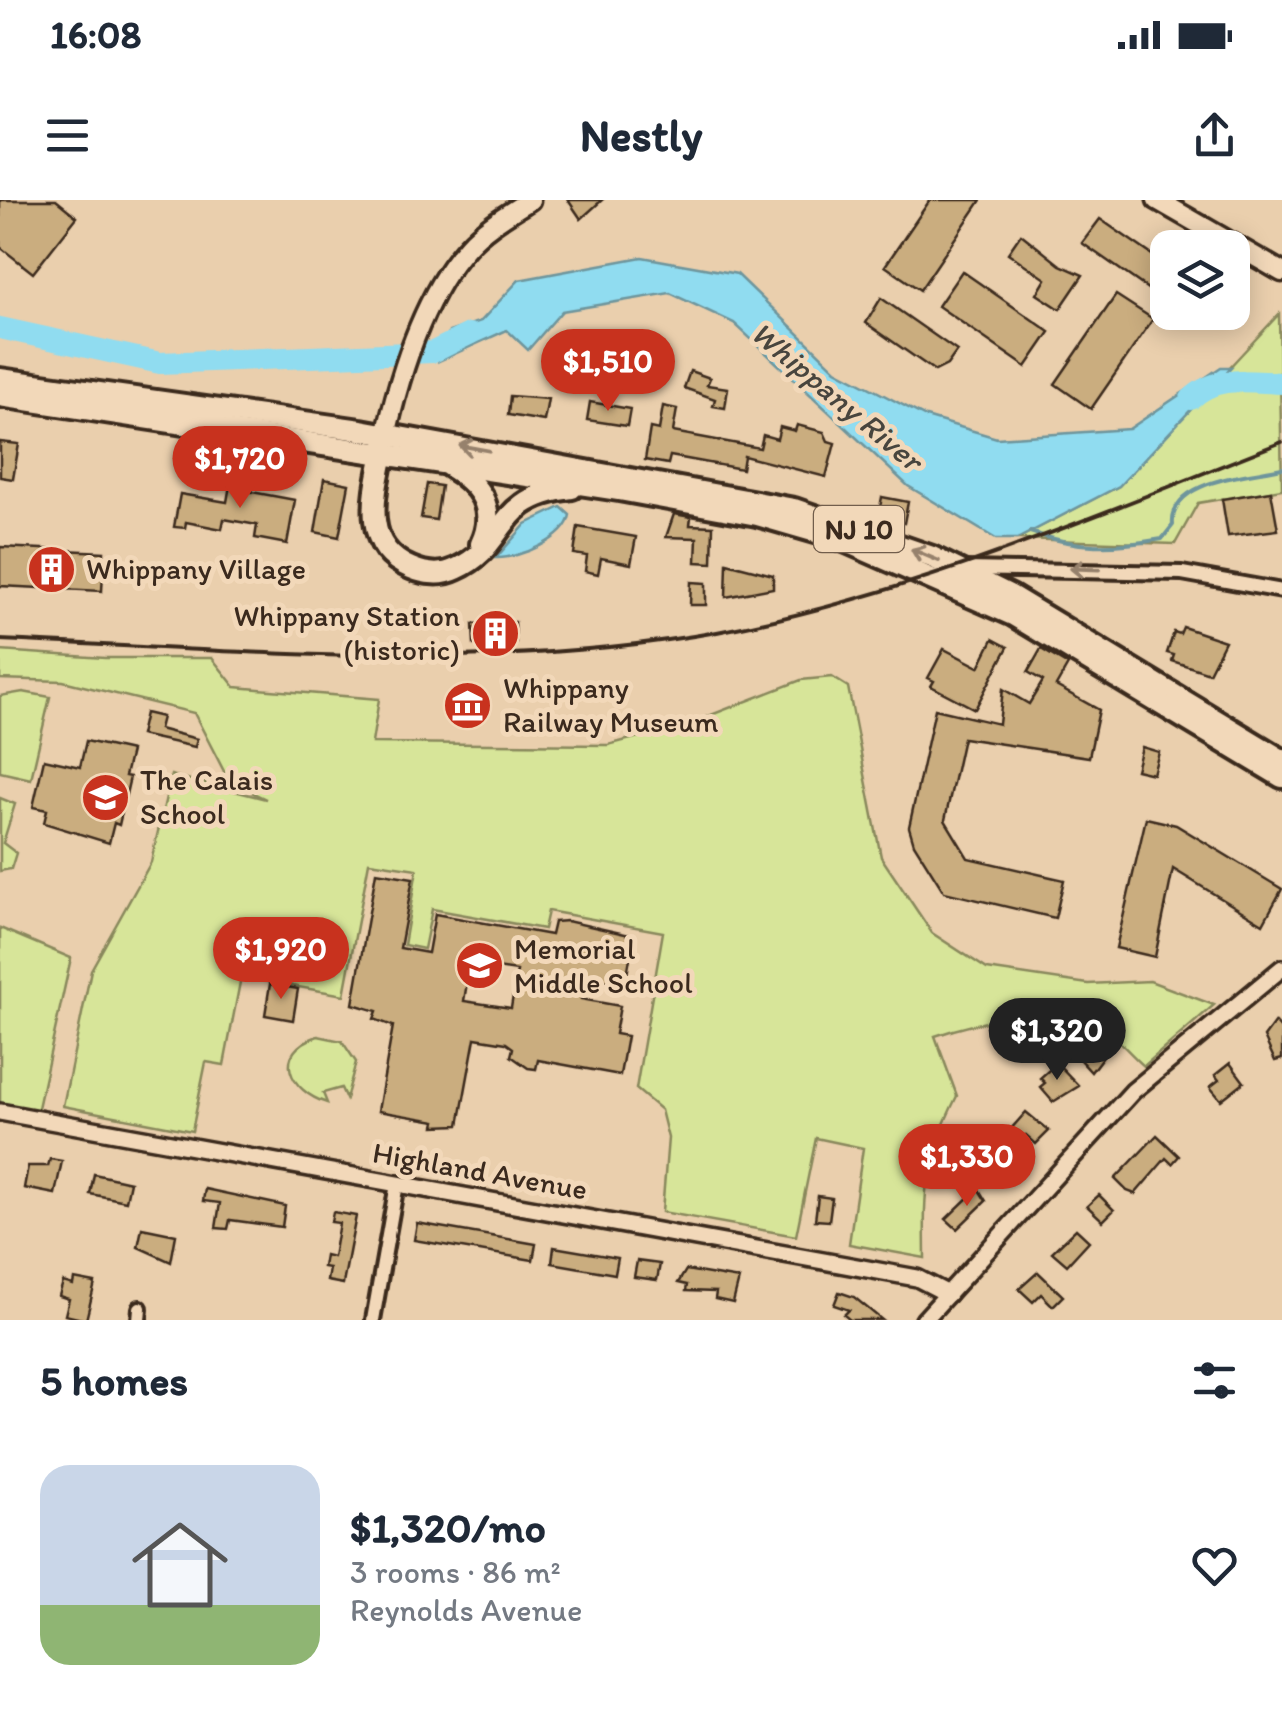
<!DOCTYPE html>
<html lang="en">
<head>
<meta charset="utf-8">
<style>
	:root { --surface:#fff; --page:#f2f2f3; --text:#1f2937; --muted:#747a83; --accent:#c8321e }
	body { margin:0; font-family:Itim,sans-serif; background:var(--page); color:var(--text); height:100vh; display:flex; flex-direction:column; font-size:38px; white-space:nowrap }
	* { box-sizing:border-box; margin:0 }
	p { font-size:32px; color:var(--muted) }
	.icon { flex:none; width:55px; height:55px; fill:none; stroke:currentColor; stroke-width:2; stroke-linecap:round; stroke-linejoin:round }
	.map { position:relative; height:1120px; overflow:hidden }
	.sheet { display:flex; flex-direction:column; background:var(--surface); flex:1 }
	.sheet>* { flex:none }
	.tools { position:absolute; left:1150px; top:30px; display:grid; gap:20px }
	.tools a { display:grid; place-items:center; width:100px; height:100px; border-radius:20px; background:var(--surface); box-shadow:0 5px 25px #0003; font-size:50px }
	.price { position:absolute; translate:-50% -85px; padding:0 22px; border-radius:35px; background:var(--accent); color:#fff; font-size:32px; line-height:65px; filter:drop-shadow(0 2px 5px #0008) }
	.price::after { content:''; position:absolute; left:50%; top:60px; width:30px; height:22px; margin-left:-15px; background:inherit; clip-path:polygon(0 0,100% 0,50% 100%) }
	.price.active { background:#222; color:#fff }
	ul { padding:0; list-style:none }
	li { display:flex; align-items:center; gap:30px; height:250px; padding:0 40px }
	li span { display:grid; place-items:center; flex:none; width:280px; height:200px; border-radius:30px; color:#555 }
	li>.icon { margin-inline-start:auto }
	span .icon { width:120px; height:120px; fill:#fffc; stroke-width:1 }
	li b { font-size:42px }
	h2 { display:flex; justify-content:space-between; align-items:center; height:120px; padding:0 40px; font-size:42px }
	.status { display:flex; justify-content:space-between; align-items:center; height:70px; padding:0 50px; background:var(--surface); direction:ltr }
	.status svg { height:28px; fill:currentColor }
	header { display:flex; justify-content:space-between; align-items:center; height:130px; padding:0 40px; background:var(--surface); font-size:45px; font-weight:700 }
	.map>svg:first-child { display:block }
</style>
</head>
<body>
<div class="status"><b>16:08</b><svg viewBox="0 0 49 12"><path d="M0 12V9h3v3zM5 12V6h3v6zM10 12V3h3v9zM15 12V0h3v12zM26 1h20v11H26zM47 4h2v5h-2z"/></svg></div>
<header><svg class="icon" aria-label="menu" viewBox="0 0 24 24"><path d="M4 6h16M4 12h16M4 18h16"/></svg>Nestly<svg class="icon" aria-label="share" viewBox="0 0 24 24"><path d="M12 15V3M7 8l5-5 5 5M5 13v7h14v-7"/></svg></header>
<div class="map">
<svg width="1282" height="1120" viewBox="0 0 1282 1120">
	<rect width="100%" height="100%" fill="#eacfad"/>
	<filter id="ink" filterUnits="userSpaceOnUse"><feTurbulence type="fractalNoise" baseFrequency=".01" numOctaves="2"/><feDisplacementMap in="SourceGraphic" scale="20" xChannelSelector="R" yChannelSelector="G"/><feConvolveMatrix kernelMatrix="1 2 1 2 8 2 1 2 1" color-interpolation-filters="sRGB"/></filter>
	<g filter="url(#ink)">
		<g fill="#d7e599" stroke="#89885c" stroke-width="2.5">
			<path d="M1279 114 1282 289 1198 303 1175 344 1017 339 1119 286Z"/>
			<path d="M0 451 105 458H212L235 487 379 499 372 543 608 545 688 524 801 480 832 477 848 487 881 657 932 733 987 769 1088 784 1150 781 1214 805 1144 866C1129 853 1114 834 1097 823 1062 802 972 823 935 836L957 896C924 962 924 985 925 1058L849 1044 863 948 816 938 796 1036 662 1012 668 938 661 910 636 889 663 732 548 711 544 729 432 709 424 749 404 745 417 669 369 662 344 795 241 777 224 865 206 862 192 931 63 906 91 770 151 662 171 575 266 599 229 581 194 513 63 481 0 479Z"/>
			<path d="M23 492 50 497 31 579 0 572V496Z"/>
			<path d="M0 598 15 604 3 643 16 653 11 669 0 671Z"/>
			<path d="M0 728 71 758 36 917 0 911Z"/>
			<path d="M318 836 342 841 356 862 346 899 341 888 323 893 327 903C289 891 271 852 318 836Z"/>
		</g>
		<g fill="#90dcf0" stroke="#6e959c" stroke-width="2.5">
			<path d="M642 57 737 74 836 170 926 217 997 238 1129 229 1221 167H1231L1119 286 1017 339H996L908 286 734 123 670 93 562 111 528 150 507 130 439 161 449 132 481 121 519 80Z"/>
			<path d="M561 307 570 315C566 339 519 359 496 358L526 324Z"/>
		</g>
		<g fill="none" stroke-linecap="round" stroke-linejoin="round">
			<path stroke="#6e959c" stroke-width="4" d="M1030 332C1079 349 1111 348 1162 339L1173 325C1169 279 1248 276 1282 268"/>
			<g stroke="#90dcf0" stroke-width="22">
				<path d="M0 128 160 163 433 152 469 134"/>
				<path d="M1191 199C1217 174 1249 182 1282 183"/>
			</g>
		</g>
		<g fill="#caad7f" stroke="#3b2a1e" stroke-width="2.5" fill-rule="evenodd">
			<path d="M0 0H56L77 17 33 73 0 47Z"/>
			<path d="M568 0H602L581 19Z"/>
			<path d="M930 0H981L920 90 885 66Z"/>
			<path d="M1100 19 1168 66V103L1082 43Z"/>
			<path d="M1021 34 1060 65 1083 75 1060 109 1037 94 1046 79 1008 53Z"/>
			<path d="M962 71 1050 132 1026 167 938 106Z"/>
			<path d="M1116 95 1153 119 1091 209 1055 184Z"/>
			<path d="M881 98 957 151 947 165 935 171 866 123Z"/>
			<path d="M690 171 710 178 707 185 728 188 725 208 713 206 715 199 684 188Z"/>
			<path d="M510 196 548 199 544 221 508 215Z"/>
			<path d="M590 202 630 209 627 226 587 220Z"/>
			<path d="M663 206 677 209 673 232 760 248 763 235 777 239 780 227 795 231 797 225 824 232 828 241 835 243 826 277 744 256 742 269 670 256 668 264 645 260 650 228 659 230Z"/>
			<path d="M0 242 19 244 13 279 0 277Z"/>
			<path d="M232 274 255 278 252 292 295 300 287 344 255 338 257 325 224 319 222 329 186 322 185 328 174 327 180 294 227 302Z"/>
			<path d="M324 279 349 284 339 337 315 332Z"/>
			<path d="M427 284 441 286 436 320 421 318Z"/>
			<path d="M1271 291 1278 330 1228 336 1222 299Z"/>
			<path d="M882 297 908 302 904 323 878 318Z"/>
			<path d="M674 314 691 317 690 325 713 326 712 363 696 362 697 338 666 337Z"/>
			<path d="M578 327 636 337 631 364 601 358 598 374 585 371 587 356 574 354Z"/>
			<path d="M0 347 104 352 102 391 0 386Z"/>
			<path d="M727 363 773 375V388L726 397Z"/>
			<path d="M691 382 706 383V405H690Z"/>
			<path d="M502 414V422H515L516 443 474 445 473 424 490 423V415Z"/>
			<path d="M1183 427 1225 441 1209 473 1172 461 1174 455 1167 453 1174 432 1180 434Z"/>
			<path d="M993 439 1008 447 975 509 931 486 934 481 928 478 944 449 979 467Z"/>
			<path d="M1041 449 1068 465 1056 486 1099 510 1089 557 963 538 945 620 968 658 1064 680 1055 718 944 692 914 644 909 627 935 509 999 524 1003 489 1029 504 1043 481 1028 472Z"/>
			<path d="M483 496 479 518 460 519 453 514V497Z"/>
			<path d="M145 513 162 517 159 529 197 539 195 547 140 535Z"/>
			<path d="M86 541 131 551 125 576 130 577 119 625 114 623 109 643 44 623 47 610 33 607 44 559 80 567Z"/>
			<path d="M1142 547 1159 552 1153 574 1136 570Z"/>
			<path d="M1146 618 1176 625 1282 689 1263 724 1173 669 1155 757 1116 748Z"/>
			<path d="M376 672 413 678 400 748 428 753 435 714 551 735 554 722 567 721 634 736 625 786 585 776 581 799 620 806 615 834 627 836 620 875 538 860 536 869 528 868 511 856 513 848 506 843 475 838 459 925 435 926 436 921 378 911 393 826 374 819 377 811 353 804ZM470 764 517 771 511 808 464 801Z"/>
			<path d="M270 784 298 789 293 820 265 815Z"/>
			<path d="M1275 822 1282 830V859L1275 861 1264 837Z"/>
			<path d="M1087 833 1091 838 1096 833 1109 848 1091 872 1070 849Z"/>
			<path d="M1057 863 1079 886 1053 902 1040 887 1045 883 1040 878Z"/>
			<path d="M1230 863 1244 882 1221 900 1210 887 1219 880 1215 875Z"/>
			<path d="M1026 912 1049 931 1036 944 1026 935 1021 940 1010 930Z"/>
			<path d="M1157 935 1179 956 1172 964 1166 958 1135 994 1127 991 1115 979Z"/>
			<path d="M997 949 1012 962 991 983 978 972Z"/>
			<path d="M50 959 62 961 55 994 24 988 28 966H48Z"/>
			<path d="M94 974 130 982 126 1001 90 994Z"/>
			<path d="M978 988 986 1001 957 1029 946 1019Z"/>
			<path d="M205 989 285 1006 282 1027 230 1020 228 1029 216 1028 220 1003 203 1001Z"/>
			<path d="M1099 995 1114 1010 1103 1021 1087 1006Z"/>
			<path d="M818 996 832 998 829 1021 815 1020Z"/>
			<path d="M333 1012 356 1016 343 1084 327 1081 329 1068 323 1067 325 1055 333 1057 339 1023 331 1022Z"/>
			<path d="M417 1023 536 1044 533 1060 414 1040Z"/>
			<path d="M142 1028 176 1035 171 1062 138 1047Z"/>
			<path d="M1076 1029 1089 1041 1067 1065 1052 1052Z"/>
			<path d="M554 1047 618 1058 615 1074 552 1063Z"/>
			<path d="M637 1061 660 1064 657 1080 634 1077Z"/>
			<path d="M686 1070 739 1079 733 1103 715 1099 716 1092 686 1091 687 1085 678 1083Z"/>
			<path d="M1038 1072 1063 1096 1053 1106 1041 1094 1033 1102 1019 1089Z"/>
			<path d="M74 1079 95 1083 86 1120 65 1115 69 1099 59 1096 63 1082 73 1085Z"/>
			<path d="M839 1092 854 1097 882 1120H850L844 1115 849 1110 834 1105Z"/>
		</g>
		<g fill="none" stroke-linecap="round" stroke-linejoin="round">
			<defs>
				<g id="minor">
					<path d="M965 369 1182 373 1282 391"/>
					<path d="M139 1120 140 1108"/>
					<path d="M373 1120 397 984"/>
				</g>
				<g id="tertiary">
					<path d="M0 912 917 1078 948 1094"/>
					<path d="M924 1120 1133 891 1282 768"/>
				</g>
				<g id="secondary">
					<path d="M1157 0 1282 72"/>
					<path d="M384 245C398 179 422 96 468 46 485 27 508 14 530 0"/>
				</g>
				<g id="primary">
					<path d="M0 179 361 230 794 309 932 357 1011 396 1282 560"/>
					<path d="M0 196 619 290 757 315 840 339 1013 415 1282 577"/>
					<path d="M383 253C374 296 361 347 411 368 425 374 442 376 456 369 510 345 492 297 572 288"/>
					<path d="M449 266C479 284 498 307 481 344"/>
				</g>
			</defs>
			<use href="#minor" stroke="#3b2a1e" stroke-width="20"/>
			<use href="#tertiary" stroke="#3b2a1e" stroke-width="22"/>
			<use href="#secondary" stroke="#3b2a1e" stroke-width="25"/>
			<use href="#primary" stroke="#3b2a1e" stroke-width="28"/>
			<use href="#minor" stroke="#f2d8b9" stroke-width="12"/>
			<use href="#tertiary" stroke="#f2d8b9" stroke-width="15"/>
			<use href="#secondary" stroke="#f2d8b9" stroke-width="18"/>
			<use href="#primary" stroke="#f2d8b9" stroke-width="20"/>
			<path stroke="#3b2a1e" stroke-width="4" d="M0 440C238 450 480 475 717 432 914 395 1096 315 1282 242"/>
		</g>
		<defs><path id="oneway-shaft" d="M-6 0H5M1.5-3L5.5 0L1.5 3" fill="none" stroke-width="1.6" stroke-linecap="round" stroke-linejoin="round" transform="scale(2.5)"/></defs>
		<g stroke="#96816c">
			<use href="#oneway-shaft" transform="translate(474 248) rotate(-170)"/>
			<use href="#oneway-shaft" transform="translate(925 355) rotate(-157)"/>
			<use href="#oneway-shaft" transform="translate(1085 369) rotate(-178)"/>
		</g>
	</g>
	<defs>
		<symbol id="building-disc" viewBox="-11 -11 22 22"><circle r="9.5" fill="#c8321e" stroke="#f2d8b9"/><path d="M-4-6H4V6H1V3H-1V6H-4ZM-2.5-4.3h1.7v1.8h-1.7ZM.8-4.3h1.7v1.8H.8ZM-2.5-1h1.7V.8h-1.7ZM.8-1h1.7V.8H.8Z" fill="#fff"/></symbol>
		<symbol id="museum-disc" viewBox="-11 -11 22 22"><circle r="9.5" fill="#c8321e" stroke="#f2d8b9"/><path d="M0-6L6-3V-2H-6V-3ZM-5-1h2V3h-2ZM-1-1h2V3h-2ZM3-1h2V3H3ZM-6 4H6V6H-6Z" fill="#fff"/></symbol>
		<symbol id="school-disc" viewBox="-11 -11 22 22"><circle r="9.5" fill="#c8321e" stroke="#f2d8b9"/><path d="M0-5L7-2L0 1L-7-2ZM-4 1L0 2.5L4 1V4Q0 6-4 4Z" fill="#fff"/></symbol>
	</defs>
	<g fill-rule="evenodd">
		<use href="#building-disc" x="24" y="342" width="55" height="55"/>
		<use href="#building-disc" x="468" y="406" width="55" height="55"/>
		<use href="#museum-disc" x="440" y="478" width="55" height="55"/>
		<use href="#school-disc" x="78" y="570" width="55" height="55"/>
		<use href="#school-disc" x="452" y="738" width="55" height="55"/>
	</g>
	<g text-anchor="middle" stroke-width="10" stroke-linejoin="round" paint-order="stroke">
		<rect fill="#f2d8b9" stroke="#725e4c" stroke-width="2.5" x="814" y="306" width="90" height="46" rx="8"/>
		<g font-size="28" font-weight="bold" fill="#3b2a1e">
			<text x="859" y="339">NJ 10</text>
		</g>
		<g font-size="30" fill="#3b2a1e" stroke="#f2d8b9" text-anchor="start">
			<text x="86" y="379">Whippany Village</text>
			<text x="460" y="426" text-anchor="end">Whippany Station<tspan x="460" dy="34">(historic)</tspan></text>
			<text x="503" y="498">Whippany<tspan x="503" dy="34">Railway Museum</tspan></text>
			<text x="140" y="590">The Calais<tspan x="140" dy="34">School</tspan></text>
			<text x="514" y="759">Memorial<tspan x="514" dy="34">Middle School</tspan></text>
		</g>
		<g font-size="30" fill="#3b2a1e" stroke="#f2d8b9">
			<text transform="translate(480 971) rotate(10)" y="10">Highland Avenue</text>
		</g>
		<g font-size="32" font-style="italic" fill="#48453e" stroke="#f2d8b9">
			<text transform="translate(837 196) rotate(40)" y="11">Whippany River</text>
		</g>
	</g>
</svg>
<div class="tools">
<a><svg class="icon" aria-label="layers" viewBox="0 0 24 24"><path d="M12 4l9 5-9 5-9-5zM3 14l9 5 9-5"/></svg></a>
</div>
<b class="price" style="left:608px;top:214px">$1,510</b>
<b class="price" style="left:240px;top:311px">$1,720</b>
<b class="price" style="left:281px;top:802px">$1,920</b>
<b class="price active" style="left:1057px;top:883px">$1,320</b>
<b class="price" style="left:967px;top:1009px">$1,330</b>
</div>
<section class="sheet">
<h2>5 homes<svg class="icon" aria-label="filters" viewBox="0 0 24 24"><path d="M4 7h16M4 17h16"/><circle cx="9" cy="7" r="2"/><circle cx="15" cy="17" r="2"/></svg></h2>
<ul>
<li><span style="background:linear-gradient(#c9d6e8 70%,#8fb573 0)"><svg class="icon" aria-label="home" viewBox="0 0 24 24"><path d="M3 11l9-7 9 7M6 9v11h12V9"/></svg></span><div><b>$1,320/mo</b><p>3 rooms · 86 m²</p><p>Reynolds Avenue</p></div><svg class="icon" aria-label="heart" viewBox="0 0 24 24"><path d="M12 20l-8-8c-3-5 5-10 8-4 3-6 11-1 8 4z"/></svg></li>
</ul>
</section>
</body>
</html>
